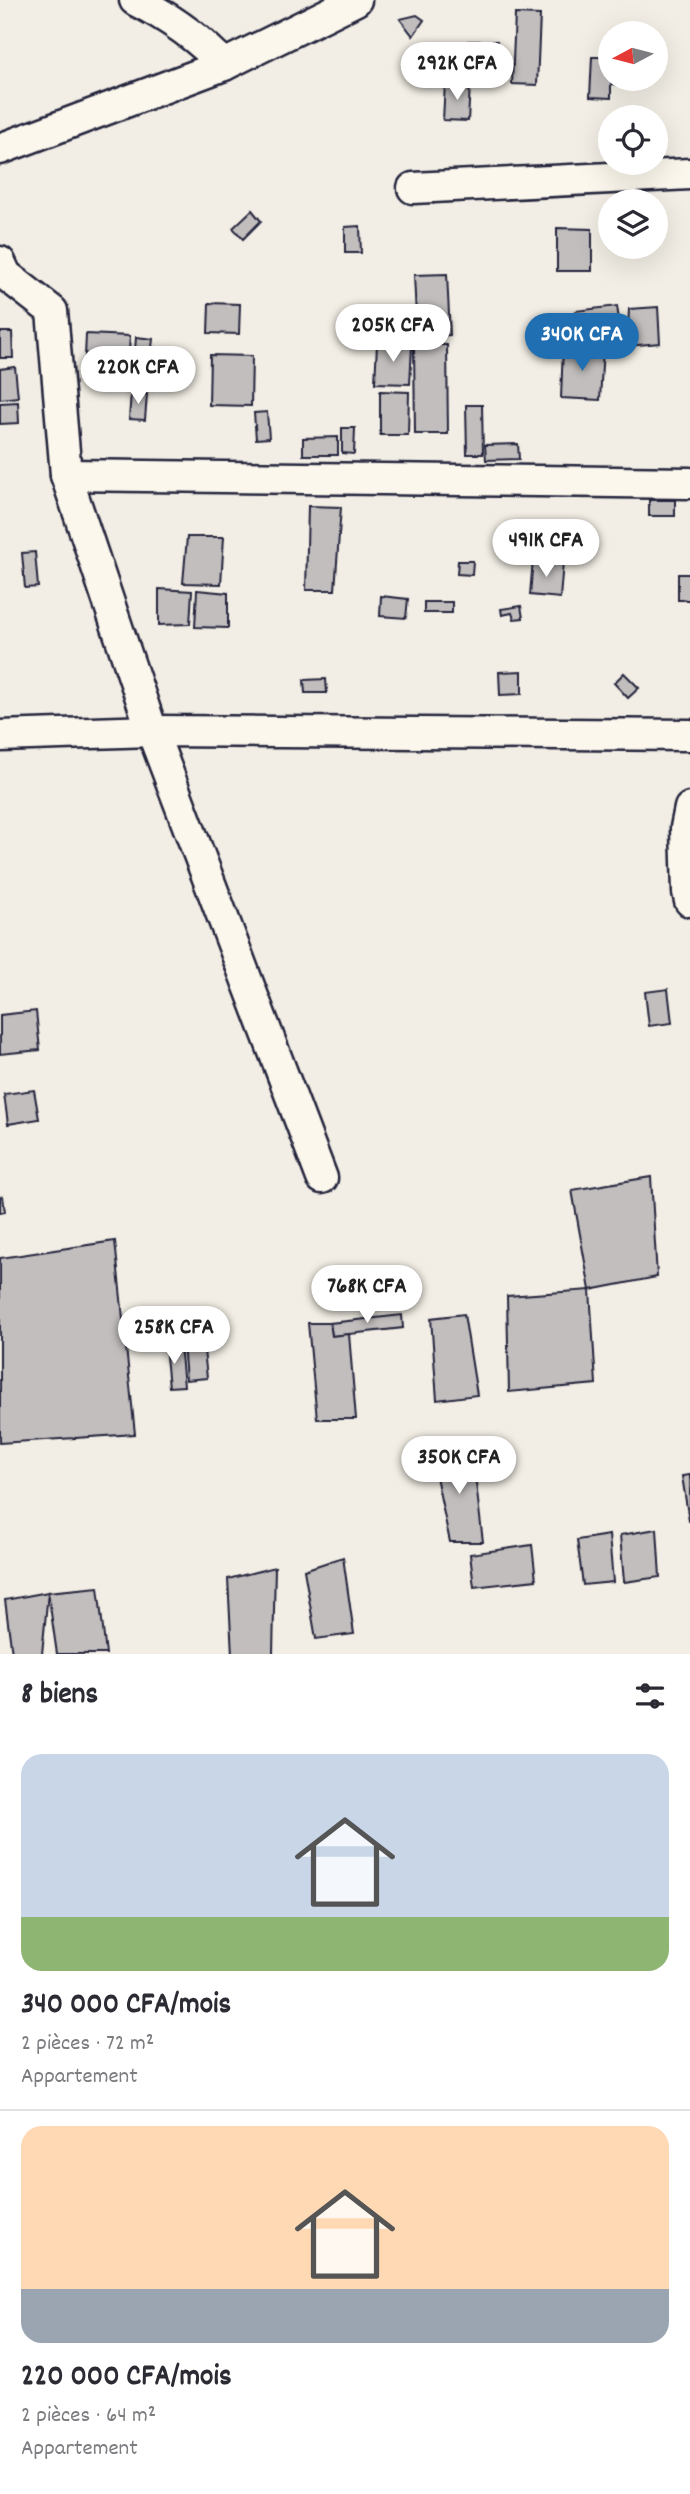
<!DOCTYPE html>
<html lang="fr">
<head>
<meta charset="utf-8">
<style>
	:root { --surface:#fff; --page:#f2f2f3; --text:#2b2b33; --muted:#7c7c81; --line:#e1e1e2; --accent:#1f6fb2 }
	body { margin:0; font-family:Dekko,sans-serif; background:var(--page); color:var(--text); height:100vh; display:flex; flex-direction:column; font-size:26px; white-space:nowrap }
	* { box-sizing:border-box; margin:0 }
	p { font-size:23px; color:var(--muted) }
	.icon { flex:none; width:38px; height:38px; fill:none; stroke:currentColor; stroke-width:2; stroke-linecap:round; stroke-linejoin:round }
	.map { position:relative; height:1654px; overflow:hidden }
	.side { display:flex; flex-direction:column; background:var(--surface); flex:1 }
	.side>* { flex:none }
	.needle { width:46px; rotate:263deg }
	.buttons { position:absolute; left:598px; top:21px; display:grid; gap:14px }
	.buttons a { display:grid; place-items:center; width:70px; height:70px; border-radius:50%; background:var(--surface); box-shadow:0 7px 28px #0002; font-size:35px }
	.price { position:absolute; translate:-50% -60px; padding:0 16px; border-radius:24px; background:#fff; color:#222; font-size:23px; line-height:46px; filter:drop-shadow(0 2px 4px #0008) }
	.price::after { content:''; position:absolute; left:50%; top:42px; width:21px; height:16px; margin-left:-10px; background:inherit; clip-path:polygon(0 0,100% 0,50% 100%) }
	.price.active { background:var(--accent); color:#fff }
	ul { padding:0; list-style:none }
	li { display:grid; align-content:center; gap:14px; height:371px; padding:0 21px }
	li+li { border-top:2px solid var(--line) }
	li span { display:grid; place-items:center; height:217px; border-radius:21px; color:#555 }
	li>.icon { margin-inline-start:auto }
	span .icon { width:126px; height:126px; fill:#fffc; stroke-width:1 }
	li b { font-size:30px }
	h2 { display:flex; justify-content:space-between; align-items:center; height:84px; padding:0 21px; font-size:30px }
	.map>svg:first-child { display:block }
</style>
</head>
<body>
<div class="map">
<svg width="690" height="1654" viewBox="0 0 690 1654">
	<rect width="100%" height="100%" fill="#f2eee5"/>
	<filter id="ink" filterUnits="userSpaceOnUse"><feTurbulence type="fractalNoise" baseFrequency=".0143" numOctaves="2"/><feDisplacementMap in="SourceGraphic" scale="14" xChannelSelector="R" yChannelSelector="G"/><feConvolveMatrix kernelMatrix="1 2 1 2 8 2 1 2 1" color-interpolation-filters="sRGB"/></filter>
	<g filter="url(#ink)">
		<g fill="#c2bebe" stroke="#22223b" stroke-width="2">
			<path d="M515 14 540 15 537 85 512 84Z"/>
			<path d="M417 15 424 20 413 36 400 19Z"/>
			<path d="M468 41H497V62L468 61Z"/>
			<path d="M438 49 442 76 428 78 425 51Z"/>
			<path d="M592 57H611V79H628V85L611 84V98L590 97Z"/>
			<path d="M445 83 470 84 468 121 443 120Z"/>
			<path d="M252 210 261 221 243 239 233 228Z"/>
			<path d="M360 226 361 253H345V227Z"/>
			<path d="M557 228 592 229V271H557Z"/>
			<path d="M447 274 450 335 417 337 414 275Z"/>
			<path d="M209 303 240 304 239 334 208 333Z"/>
			<path d="M617 306 621 335 579 341 575 311Z"/>
			<path d="M658 307 660 343 627 346 629 309Z"/>
			<path d="M551 316H565V341L552 340Z"/>
			<path d="M0 332H12L13 358H0Z"/>
			<path d="M86 334 130 336 127 383 84 381Z"/>
			<path d="M136 337 153 339 150 365H134Z"/>
			<path d="M377 344 412 346 410 384 375 383Z"/>
			<path d="M414 345H447L448 434H415Z"/>
			<path d="M563 346 603 348 600 400 561 398Z"/>
			<path d="M210 355 252 356 251 406 209 405Z"/>
			<path d="M15 367 18 397 0 399V369Z"/>
			<path d="M380 391 409 392 408 435H380Z"/>
			<path d="M131 392 147 394 145 420 129 419Z"/>
			<path d="M18 402 19 423 0 424V403Z"/>
			<path d="M466 405H482L483 454H467Z"/>
			<path d="M267 412 269 438 256 439 254 413Z"/>
			<path d="M342 428H355L354 454 342 453Z"/>
			<path d="M338 437V455H303V438Z"/>
			<path d="M518 444 519 459 486 460 485 445Z"/>
			<rect x="649" y="500" width="26" height="16"/>
			<path d="M308 506 341 507 335 590H306Z"/>
			<path d="M187 537H224L221 584 183 583Z"/>
			<path d="M35 552 38 587 25 588 22 553Z"/>
			<path d="M533 559 563 562 560 598 530 595Z"/>
			<path d="M458 561H473L472 575 457 574Z"/>
			<rect x="678" y="574" width="12" height="26"/>
			<path d="M159 589 192 591 190 624 159 625Z"/>
			<path d="M197 590 228 593V628L195 627Z"/>
			<path d="M381 596 408 599 406 618 380 616Z"/>
			<rect x="424" y="602" width="28" height="11"/>
			<path d="M521 606 523 618 514 619 512 613 502 615 501 609Z"/>
			<path d="M522 671V694L500 695 499 672Z"/>
			<path d="M624 673 639 688 628 698 614 683Z"/>
			<path d="M326 679 327 693H305L304 680Z"/>
			<path d="M668 989 672 1023 649 1026 645 992Z"/>
			<path d="M36 1011 40 1050 0 1054V1015Z"/>
			<path d="M34 1090 39 1119 8 1124 4 1094Z"/>
			<path d="M651 1177 657 1277 590 1290 572 1190Z"/>
			<path d="M3 1196 5 1212 0 1213V1197Z"/>
			<path d="M115 1241 135 1434 0 1443V1258Z"/>
			<path d="M590 1290 596 1384 509 1392 507 1296Z"/>
			<path d="M464 1314 477 1395 437 1400 431 1318Z"/>
			<path d="M402 1315 403 1328 332 1336 330 1323Z"/>
			<path d="M308 1323H330L332 1336 349 1334 356 1419H317Z"/>
			<path d="M203 1341 207 1378 186 1380 183 1343Z"/>
			<path d="M180 1345 184 1386 169 1387 165 1346Z"/>
			<path d="M472 1450 483 1542H450L432 1458Z"/>
			<path d="M690 1475V1521H689L682 1476Z"/>
			<path d="M657 1529 660 1577 624 1582 620 1535Z"/>
			<path d="M609 1535 613 1582 583 1585 577 1540Z"/>
			<path d="M532 1545 536 1580 474 1587 470 1554Z"/>
			<path d="M343 1557 354 1634 316 1639 304 1570Z"/>
			<path d="M275 1567 273 1654H232L228 1579Z"/>
			<path d="M98 1587 106 1654H57L48 1592Z"/>
			<path d="M48 1592 42 1654H12L5 1600Z"/>
		</g>
		<g fill="none" stroke-linecap="round" stroke-linejoin="round">
			<defs>
				<g id="minor">
					<path d="M135 0C169 17 198 37 224 65"/>
					<path d="M0 149 224 65 356 0"/>
					<path d="M413 188 690 174"/>
					<path d="M0 262 6 275 52 311 66 475 152 731 322 1178"/>
					<path d="M66 475 690 483"/>
					<path d="M0 736 152 731 690 735"/>
					<path d="M690 808 686 828 688 892 690 901"/>
				</g>
			</defs>
			<use href="#minor" stroke="#22223b" stroke-width="35"/>
			<use href="#minor" stroke="#fbf7ec" stroke-width="30"/>
		</g>
	</g>
</svg>
<div class="buttons">
<a><svg class="needle" viewBox="-14 -14 28 28"><path d="M0-13l5 13h-10z" fill="#e53935"/><path d="M0 13l5-13h-10z" fill="#7c7c81"/></svg></a>
<a><svg class="icon" aria-label="locate" viewBox="0 0 24 24"><circle cx="12" cy="12" r="6"/><path d="M12 2v4M12 18v4M2 12h4M18 12h4"/></svg></a>
<a><svg class="icon" aria-label="layers" viewBox="0 0 24 24"><path d="M12 4l9 5-9 5-9-5zM3 14l9 5 9-5"/></svg></a>
</div>
<b class="price" style="left:457px;top:102px">292K CFA</b>
<b class="price" style="left:393px;top:364px">205K CFA</b>
<b class="price active" style="left:582px;top:373px">340K CFA</b>
<b class="price" style="left:138px;top:406px">220K CFA</b>
<b class="price" style="left:546px;top:579px">491K CFA</b>
<b class="price" style="left:367px;top:1325px">768K CFA</b>
<b class="price" style="left:174px;top:1366px">258K CFA</b>
<b class="price" style="left:459px;top:1496px">350K CFA</b>
</div>
<section class="side">
<h2>8 biens<svg class="icon" aria-label="filters" viewBox="0 0 24 24"><path d="M4 7h16M4 17h16"/><circle cx="9" cy="7" r="2"/><circle cx="15" cy="17" r="2"/></svg></h2>
<ul>
<li><span style="background:linear-gradient(#c9d6e8 75%,#8fb573 0)"><svg class="icon" aria-label="home" viewBox="0 0 24 24"><path d="M3 11l9-7 9 7M6 9v11h12V9"/></svg></span><div><b>340 000 CFA/mois</b><p>2 pièces · 72 m²</p><p>Appartement</p></div></li>
<li><span style="background:linear-gradient(#ffd9b3 75%,#9aa5b1 0)"><svg class="icon" aria-label="home" viewBox="0 0 24 24"><path d="M3 11l9-7 9 7M6 9v11h12V9"/></svg></span><div><b>220 000 CFA/mois</b><p>2 pièces · 64 m²</p><p>Appartement</p></div></li>
</ul>
</section>
</body>
</html>
